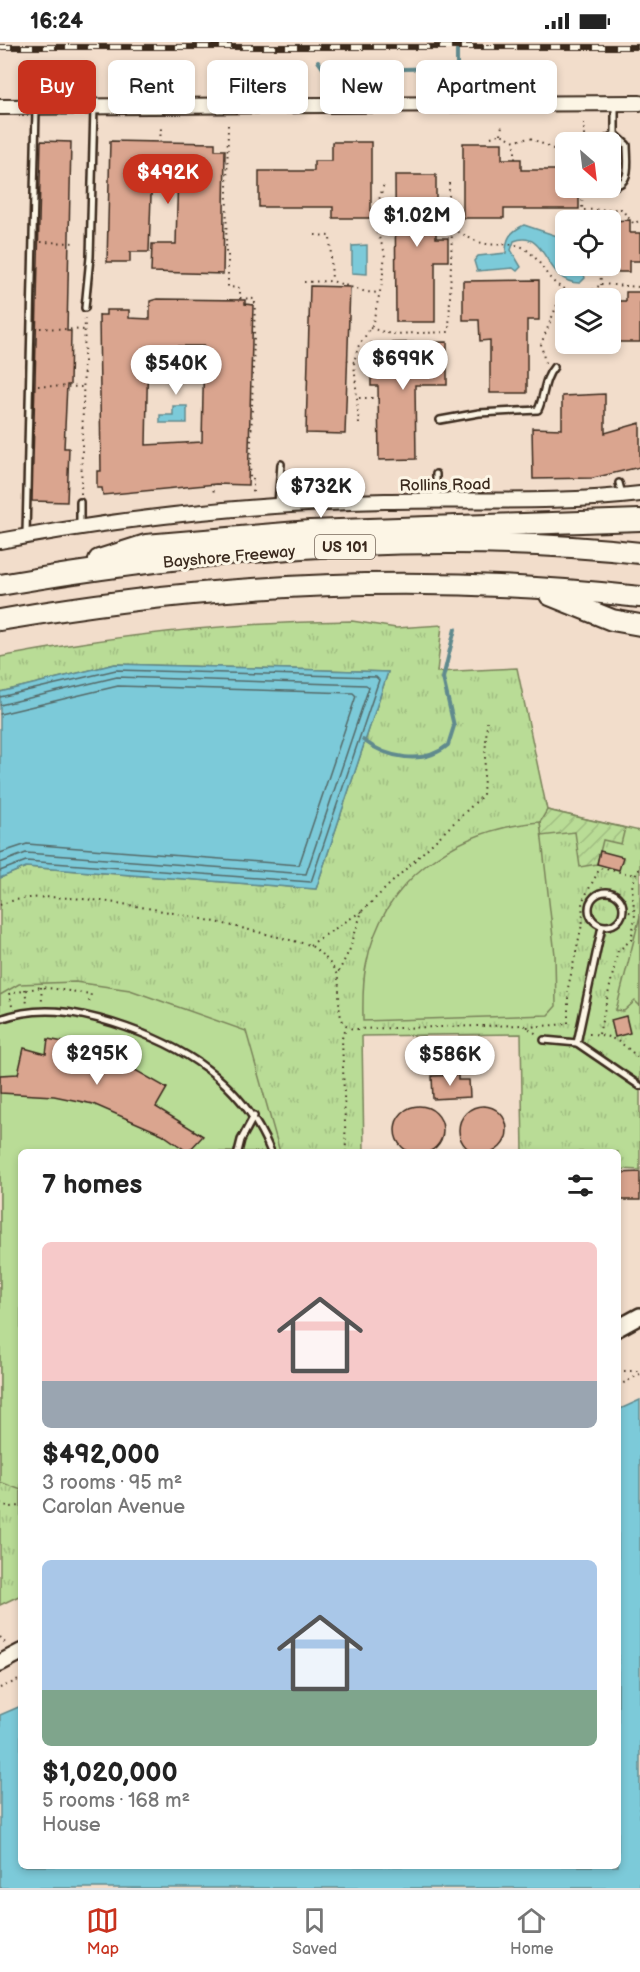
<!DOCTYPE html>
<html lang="en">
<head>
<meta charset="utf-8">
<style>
	:root { --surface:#fff; --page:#f2f2f2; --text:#222; --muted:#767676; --line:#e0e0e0; --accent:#c8321e }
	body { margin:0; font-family:"Balsamiq Sans",sans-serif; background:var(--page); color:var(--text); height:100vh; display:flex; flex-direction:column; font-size:22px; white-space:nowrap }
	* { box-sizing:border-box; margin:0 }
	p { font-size:20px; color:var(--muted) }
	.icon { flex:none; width:33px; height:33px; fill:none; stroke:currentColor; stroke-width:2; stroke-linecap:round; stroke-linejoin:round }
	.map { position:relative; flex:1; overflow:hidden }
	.sheet { position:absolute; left:18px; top:1107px; width:603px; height:720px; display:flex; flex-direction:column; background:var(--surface); border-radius:9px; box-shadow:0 3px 9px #0003 }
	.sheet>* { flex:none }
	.hud { position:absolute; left:18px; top:18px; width:604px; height:54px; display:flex; gap:12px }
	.needle { width:39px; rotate:152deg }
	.tools { position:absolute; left:555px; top:90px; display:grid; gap:12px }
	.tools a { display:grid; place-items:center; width:66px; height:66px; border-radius:9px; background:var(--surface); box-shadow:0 3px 9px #0003; font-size:30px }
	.price { position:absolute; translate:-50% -51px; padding:0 14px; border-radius:21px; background:#fff; color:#222; font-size:20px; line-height:39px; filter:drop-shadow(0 2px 3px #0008) }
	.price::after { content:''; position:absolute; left:50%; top:36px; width:18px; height:14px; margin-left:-9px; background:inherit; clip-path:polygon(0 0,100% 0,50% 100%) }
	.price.selected { background:var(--accent); color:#fff }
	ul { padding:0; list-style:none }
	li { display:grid; align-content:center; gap:12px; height:318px; padding:0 24px }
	li span { display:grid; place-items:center; height:186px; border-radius:9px; color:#555 }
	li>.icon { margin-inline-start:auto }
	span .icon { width:108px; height:108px; fill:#fffc; stroke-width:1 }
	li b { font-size:26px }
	h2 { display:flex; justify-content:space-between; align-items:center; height:72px; padding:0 24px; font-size:26px }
	.pill { padding:0 21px; border-radius:9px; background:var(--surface); box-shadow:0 3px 9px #0003; font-size:21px; line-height:54px }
	.pill.selected { background:var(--accent); color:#fff }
	.status { display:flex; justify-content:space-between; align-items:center; height:42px; padding:0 30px; background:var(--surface); direction:ltr }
	.status svg { height:16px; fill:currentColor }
	.tab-bar { display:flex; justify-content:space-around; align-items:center; height:84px; border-top:2px solid var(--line); background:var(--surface); font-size:16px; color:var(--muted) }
	.tab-bar a { display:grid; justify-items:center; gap:3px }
	.tab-bar .selected { color:var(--accent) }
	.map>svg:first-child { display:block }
</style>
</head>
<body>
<div class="status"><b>16:24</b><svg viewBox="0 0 49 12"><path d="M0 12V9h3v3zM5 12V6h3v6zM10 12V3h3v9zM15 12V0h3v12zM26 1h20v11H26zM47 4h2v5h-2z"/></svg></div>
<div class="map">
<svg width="640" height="1846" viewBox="0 0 640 1846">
	<defs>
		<pattern id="grass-tufts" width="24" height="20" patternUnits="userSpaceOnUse" patternTransform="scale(1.5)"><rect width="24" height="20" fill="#b9dc96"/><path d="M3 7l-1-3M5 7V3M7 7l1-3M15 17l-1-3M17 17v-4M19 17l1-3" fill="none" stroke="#a0bd81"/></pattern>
		<pattern id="garden-furrows" width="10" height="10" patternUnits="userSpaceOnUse" patternTransform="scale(1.5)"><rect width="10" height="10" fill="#b9dc96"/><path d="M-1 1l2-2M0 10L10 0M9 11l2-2" fill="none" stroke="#a0bd81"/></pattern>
	</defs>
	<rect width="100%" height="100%" fill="#f2ddcb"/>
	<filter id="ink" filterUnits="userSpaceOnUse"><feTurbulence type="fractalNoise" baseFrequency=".0167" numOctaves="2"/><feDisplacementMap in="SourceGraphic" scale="12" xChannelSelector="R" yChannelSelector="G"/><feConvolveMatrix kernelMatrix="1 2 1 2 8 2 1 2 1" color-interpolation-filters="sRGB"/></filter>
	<g filter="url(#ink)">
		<path fill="url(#grass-tufts)" stroke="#7a835a" stroke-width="1.5" d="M352 579 396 586 442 583 437 630 517 626 547 768 640 789V1128L618 1127V1110H523L521 992 362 994 364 1110H21V1553L0 1563V836L26 825 316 847 388 630 115 622 0 650V615C115 593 235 580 352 579Z"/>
		<path fill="url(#garden-furrows)" stroke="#7a835a" stroke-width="1.5" d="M547 768 625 786 621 802 603 798 597 822 580 825 575 790 541 794 540 780Z"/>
		<g fill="#b9dc96" stroke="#7a835a" stroke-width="1.5">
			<path d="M540 780 555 913 556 964 548 973 363 979C363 961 362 942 366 924 382 837 456 787 540 780Z"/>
			<path d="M640 874V964L635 959 624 969 616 968Z"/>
			<path d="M75 940 130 948 246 989 280 1110H21V1448L0 1440V953L19 942Z"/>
		</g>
		<g fill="#7bcad9" stroke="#618a8e" stroke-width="1.5">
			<path d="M524 183 557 194 565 193V209L558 214V225L571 233 576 231 578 224H582L585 236 580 241C543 242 549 186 514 199L511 208 521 225 517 229 513 226 477 229 474 219 478 214 506 211C506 196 510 190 524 183Z"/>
			<path d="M367 203V232L352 231V204Z"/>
			<path d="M173 364H187V381H160V373H173Z"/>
			<path d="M115 622 388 630 316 847 26 825 0 836V650Z"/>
			<path d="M640 1358V1846H0V1673L21 1664V1824H618V1368Z"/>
		</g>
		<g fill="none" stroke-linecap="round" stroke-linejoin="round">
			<g stroke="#556a69" stroke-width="1.5">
				<path d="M0 655 116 628 376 635 379 638 311 840 26 819 0 829"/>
				<path d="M0 663 117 635 366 643 369 645 306 832 26 811 0 821"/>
				<path d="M0 672 118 644 353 651 356 654 299 823 27 802 0 811"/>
			</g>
			<g stroke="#618a8e" stroke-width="4">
				<path d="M457 9V38"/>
				<path d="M318 19 325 29 444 26 452 30 458 41"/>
				<path d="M363 698C387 716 423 724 448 703L454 684 443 636 455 587"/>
			</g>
		</g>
		<g fill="#daa58f" stroke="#3b2a1e" stroke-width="1.5" fill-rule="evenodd">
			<path d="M41 99 71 100 67 289H71L70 343H67L64 406H69L67 460 32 459Z"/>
			<path d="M110 99 215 101V108H225L223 232 151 230 152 202H176L178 126H152L149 210H130V220H107Z"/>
			<path d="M332 100H371V176H333V165H259V129H314V119H332Z"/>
			<path d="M463 101H502V117H521V128H566V146H579V167H504V176H463Z"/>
			<path d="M395 133H436V196H448V219H435V280H396Z"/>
			<path d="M630 178V191H640V219H629V230H610V179Z"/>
			<path d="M539 238V278H527V351H490V298L480 299 479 278H463V239Z"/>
			<path d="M310 244 350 245 345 392 306 391Z"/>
			<path d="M626 250H640V300H610V259H626Z"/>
			<path d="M157 257 245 258V262L253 263 248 443 216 442 103 453 102 446H97V429H101L99 273H106V268H129V276L150 277V259ZM148 304H204L202 400 146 403Z"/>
			<path d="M447 300V343H415L416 417 379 418 378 344H371V301Z"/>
			<path d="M605 352V391L640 381V425L593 436 533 437 532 386 562 387V354Z"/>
			<path d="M600 809 623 815 619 828 597 822Z"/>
			<path d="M626 974 630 991 615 995 611 978Z"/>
			<path d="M48 997 109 1009 138 1021 135 1028 167 1046 156 1065 203 1094 188 1110 162 1092 93 1062 54 1054 0 1051V1033L18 1032 24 1006 46 1012Z"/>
			<path d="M458 1033V1038H469L470 1055 433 1057 432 1034Z"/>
			<circle cx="483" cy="1088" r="24"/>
			<circle cx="419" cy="1088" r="24"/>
			<path d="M640 1130V1158H618V1131Z"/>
		</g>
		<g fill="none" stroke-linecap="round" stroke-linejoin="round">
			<defs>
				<g id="service">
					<path d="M602 100 615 92"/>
					<path d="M610 144C633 144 627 119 627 103L615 92V63"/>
					<path d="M85 266 90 215 94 65"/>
					<path d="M440 378 479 371 538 368C545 353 543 338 554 325"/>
					<path d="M619 441 622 452"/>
					<path d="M436 457V432"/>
					<path d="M278 462 281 422"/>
					<path d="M80 484V460"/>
					<path d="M26 492 36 67"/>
					<circle cx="606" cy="867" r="17"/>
					<path d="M0 977C39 963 74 969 113 981 183 1003 242 1039 271 1110"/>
					<path d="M544 998 577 1001 640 1044"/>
					<path d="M577 1001 602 884"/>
					<path d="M238 1110 241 1098 254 1074"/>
				</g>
				<g id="tertiary">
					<path d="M0 65 640 61"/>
					<path d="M0 499C127 475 256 462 385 459 470 457 556 462 640 452"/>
				</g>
				<g id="secondary">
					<path d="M618 1286 640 1274"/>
					<path d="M0 1621 21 1610"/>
				</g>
				<g id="motorway">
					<path d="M99 518 146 503 310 489 640 478"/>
					<path d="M0 543C209 507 428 488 640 511"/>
					<path d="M550 553 612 578 640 583"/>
					<path d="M0 578C211 541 427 531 640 555"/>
				</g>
			</defs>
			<use href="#service" stroke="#3b2a1e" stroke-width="10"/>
			<use href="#tertiary" stroke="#3b2a1e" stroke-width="18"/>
			<use href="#secondary" stroke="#3b2a1e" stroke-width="20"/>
			<use href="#motorway" stroke="#3b2a1e" stroke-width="24"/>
			<g stroke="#3b2a1e" stroke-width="2" stroke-dasharray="1.5 4.5" stroke-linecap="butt">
				<path d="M228 83 226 211H228V245L240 246V256L255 257 250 437H253V451"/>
				<path d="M501 92 502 82"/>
				<path d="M491 95 501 92 515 99 530 96 566 113"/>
				<path d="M160 100 161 86"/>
				<path d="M584 100V81"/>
				<path d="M515 117V99"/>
				<path d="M449 141V184C459 190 471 198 482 201 495 205 512 199 524 206 547 221 544 244 575 250 586 252 593 249 601 242"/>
				<path d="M583 146 582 168 621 167 634 182 640 178"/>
				<path d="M610 182 615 183 616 167"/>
				<path d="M315 193 330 194 332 239"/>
				<path d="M41 200 77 201"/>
				<path d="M600 224 601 242 639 245"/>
				<path d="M304 240 332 239 366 250 380 251"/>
				<path d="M40 286 85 288"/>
				<path d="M370 286 391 292 449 290 452 186"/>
				<path d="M347 318 354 320"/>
				<path d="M545 321 541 302 557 263 561 247"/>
				<path d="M38 344 83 345"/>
				<path d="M359 356H378"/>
				<path d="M359 382 354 320 358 305 372 284 382 241 385 211 375 185V171L384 142"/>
				<path d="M213 442 214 454"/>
				<path d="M81 452 85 274"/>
				<path d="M0 863C57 836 245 887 310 903 321 911 330 919 336 931 344 948 331 980 353 987L524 983 538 993"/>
				<path d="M362 869 483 753 487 680"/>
				<path d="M623 869 635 871"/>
				<path d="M310 903 362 869 350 907 337 933"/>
				<path d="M41 945 42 960"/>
				<path d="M25 947 27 962"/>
				<path d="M12 964 9 952 41 945 91 952 88 964"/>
				<path d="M527 985 568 982V946L583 878 582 860 600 826 635 833"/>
				<path d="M589 992C611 992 625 1002 640 1018"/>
				<path d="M599 992 618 909 631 898 635 876 632 845 637 829 640 827"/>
				<path d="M346 1110 342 996 347 985"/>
				<path d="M618 1329H640"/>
				<path d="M618 1344 640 1332"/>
				<path d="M0 1461 10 1465 21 1464"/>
				<path d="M0 1595 6 1602"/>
				<path d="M0 1646 21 1637"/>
			</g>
			<use href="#service" stroke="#fcf5e5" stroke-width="5"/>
			<use href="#tertiary" stroke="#fcf5e5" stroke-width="14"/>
			<use href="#secondary" stroke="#fcf5e5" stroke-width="15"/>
			<use href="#motorway" stroke="#fcf5e5" stroke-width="20"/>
			<defs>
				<path id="rail" d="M0 5H640"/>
			</defs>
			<use href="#rail" stroke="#3b2a1e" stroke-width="6"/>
			<use href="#rail" stroke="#fcf5e5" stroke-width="4" stroke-dasharray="11" stroke-linecap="butt"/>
		</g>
	</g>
	<g text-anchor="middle" stroke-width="6" stroke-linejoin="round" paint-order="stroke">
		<rect fill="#fcf5e5" stroke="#75675a" stroke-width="1.5" x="315" y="493" width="60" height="24" rx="4.5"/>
		<g font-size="15" font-weight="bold" fill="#3b2a1e">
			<text x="345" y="510">US 101</text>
		</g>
		<g font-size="16" fill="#3b2a1e" stroke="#fcf5e5">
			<text transform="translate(445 442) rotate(-1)" y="6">Rollins Road</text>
			<text transform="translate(229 514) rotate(-5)" y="6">Bayshore Freeway</text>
		</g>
	</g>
</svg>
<div class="tools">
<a><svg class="needle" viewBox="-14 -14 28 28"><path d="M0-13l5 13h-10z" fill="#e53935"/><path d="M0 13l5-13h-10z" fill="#767676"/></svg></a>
<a><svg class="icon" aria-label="locate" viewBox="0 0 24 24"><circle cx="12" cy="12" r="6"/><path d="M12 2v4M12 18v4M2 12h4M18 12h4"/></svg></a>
<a><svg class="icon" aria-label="layers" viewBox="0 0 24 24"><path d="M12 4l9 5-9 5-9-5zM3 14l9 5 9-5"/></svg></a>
</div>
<b class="price selected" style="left:168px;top:163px">$492K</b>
<b class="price" style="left:417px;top:206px">$1.02M</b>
<b class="price" style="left:403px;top:349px">$699K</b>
<b class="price" style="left:176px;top:354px">$540K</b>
<b class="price" style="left:321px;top:477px">$732K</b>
<b class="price" style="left:97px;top:1044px">$295K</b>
<b class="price" style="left:450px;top:1045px">$586K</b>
<div class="hud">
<a class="pill selected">Buy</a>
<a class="pill">Rent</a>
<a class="pill">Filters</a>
<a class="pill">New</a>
<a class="pill">Apartment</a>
</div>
<section class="sheet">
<h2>7 homes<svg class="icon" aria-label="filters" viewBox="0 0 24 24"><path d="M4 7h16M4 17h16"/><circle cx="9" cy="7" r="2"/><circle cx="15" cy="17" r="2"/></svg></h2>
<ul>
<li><span style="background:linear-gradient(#f6c9c9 75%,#9aa5b1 0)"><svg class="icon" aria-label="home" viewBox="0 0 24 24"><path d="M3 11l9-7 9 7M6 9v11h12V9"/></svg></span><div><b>$492,000</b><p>3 rooms · 95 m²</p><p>Carolan Avenue</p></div></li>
<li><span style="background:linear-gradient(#a9c7e8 70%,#7fa58c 0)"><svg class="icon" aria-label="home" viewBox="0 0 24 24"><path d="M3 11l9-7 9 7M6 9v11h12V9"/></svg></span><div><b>$1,020,000</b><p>5 rooms · 168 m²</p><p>House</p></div></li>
</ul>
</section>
</div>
<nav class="tab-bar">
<a class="selected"><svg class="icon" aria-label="map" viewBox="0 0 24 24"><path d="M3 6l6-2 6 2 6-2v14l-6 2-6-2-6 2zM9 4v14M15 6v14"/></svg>Map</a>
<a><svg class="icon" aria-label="saved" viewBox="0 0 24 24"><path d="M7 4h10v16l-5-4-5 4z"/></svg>Saved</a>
<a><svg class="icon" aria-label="home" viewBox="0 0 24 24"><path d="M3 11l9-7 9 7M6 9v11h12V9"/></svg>Home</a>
</nav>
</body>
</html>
